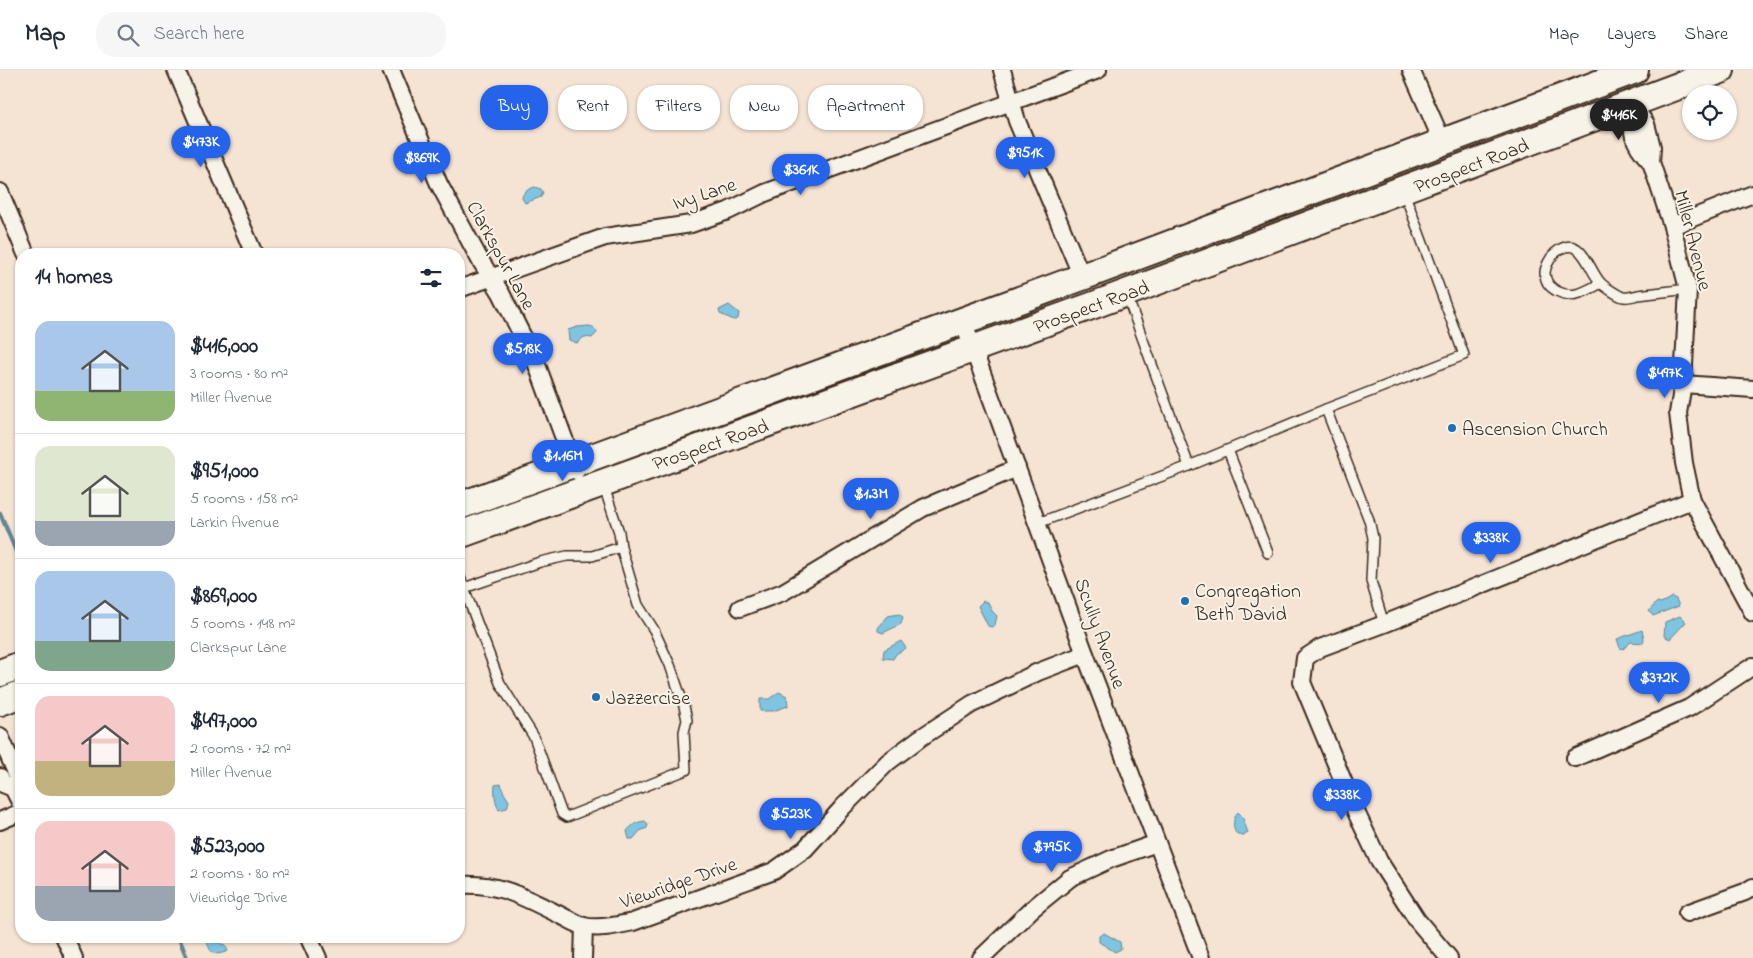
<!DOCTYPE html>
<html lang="en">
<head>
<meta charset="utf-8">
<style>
	:root { --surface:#fff; --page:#f6f6f7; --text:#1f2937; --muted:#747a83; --line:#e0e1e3; --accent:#2563eb }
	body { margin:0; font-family:"Indie Flower",sans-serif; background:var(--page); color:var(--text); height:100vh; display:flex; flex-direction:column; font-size:19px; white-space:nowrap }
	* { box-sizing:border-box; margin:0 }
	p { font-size:16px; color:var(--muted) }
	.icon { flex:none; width:28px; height:28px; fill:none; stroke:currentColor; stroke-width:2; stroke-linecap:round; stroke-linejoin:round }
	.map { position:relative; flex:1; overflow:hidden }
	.panel { position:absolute; left:15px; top:178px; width:450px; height:695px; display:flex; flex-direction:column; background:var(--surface); border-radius:20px; box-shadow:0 1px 4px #0004 }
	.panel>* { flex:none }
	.hud { position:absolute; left:480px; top:15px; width:475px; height:45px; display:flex; gap:10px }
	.buttons { position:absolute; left:1682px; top:15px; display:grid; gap:10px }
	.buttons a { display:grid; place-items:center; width:55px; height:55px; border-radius:50%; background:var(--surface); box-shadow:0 1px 4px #0004; font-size:25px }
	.price { position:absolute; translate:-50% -42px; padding:0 11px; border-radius:18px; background:var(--accent); color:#fff; font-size:16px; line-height:32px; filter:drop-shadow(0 1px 2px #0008) }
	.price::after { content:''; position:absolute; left:50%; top:30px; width:15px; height:11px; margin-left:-8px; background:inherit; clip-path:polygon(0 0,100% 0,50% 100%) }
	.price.active { background:#222; color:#fff }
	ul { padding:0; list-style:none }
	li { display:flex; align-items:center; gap:15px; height:125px; padding:0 20px }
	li+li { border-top:1px solid var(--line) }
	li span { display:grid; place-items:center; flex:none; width:140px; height:100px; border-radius:15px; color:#555 }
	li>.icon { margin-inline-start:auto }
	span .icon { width:60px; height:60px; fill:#fffc; stroke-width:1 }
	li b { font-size:21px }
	h2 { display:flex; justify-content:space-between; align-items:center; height:60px; padding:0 20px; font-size:21px }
	.pill { padding:0 18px; border-radius:20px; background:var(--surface); box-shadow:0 1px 4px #0004; font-size:18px; line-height:45px }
	.pill.active { background:var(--accent); color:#fff }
	header { display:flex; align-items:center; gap:30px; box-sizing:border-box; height:70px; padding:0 25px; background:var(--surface); border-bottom:1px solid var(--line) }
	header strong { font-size:24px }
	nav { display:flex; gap:28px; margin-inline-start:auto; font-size:18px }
	.search { width:350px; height:45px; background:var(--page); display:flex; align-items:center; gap:12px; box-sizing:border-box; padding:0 18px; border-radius:20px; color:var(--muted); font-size:19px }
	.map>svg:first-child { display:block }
</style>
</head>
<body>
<header>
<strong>Map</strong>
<div class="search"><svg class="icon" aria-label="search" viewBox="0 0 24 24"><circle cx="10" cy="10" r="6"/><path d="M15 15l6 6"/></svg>Search here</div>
<nav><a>Map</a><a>Layers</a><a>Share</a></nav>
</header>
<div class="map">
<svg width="1753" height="888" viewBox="0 0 1753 888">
	<rect width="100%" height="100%" fill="#f5e3d3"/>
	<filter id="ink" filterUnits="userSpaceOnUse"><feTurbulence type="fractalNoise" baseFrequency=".02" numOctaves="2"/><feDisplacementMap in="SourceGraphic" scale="10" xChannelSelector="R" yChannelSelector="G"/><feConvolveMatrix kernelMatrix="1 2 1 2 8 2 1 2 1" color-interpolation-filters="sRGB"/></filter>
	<g filter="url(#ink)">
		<g fill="#7fc4e0" stroke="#648692">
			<path d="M534 117 541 119 543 123 541 127 525 133 522 128C523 121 528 120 534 117Z"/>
			<path d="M729 235 739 243 738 249 734 250 720 244 719 240Z"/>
			<path d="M589 256 593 257 597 261V263L592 268 584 267 577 273 569 270 568 260 577 257Z"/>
			<path d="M1672 527 1676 529 1679 536 1653 546 1649 541 1657 532 1661 533Z"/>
			<path d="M983 531 988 532 992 541 997 546 995 555 992 557 988 556 978 536Z"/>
			<path d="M899 544 903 547 901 554 883 563 878 561V558L888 546Z"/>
			<path d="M1680 546 1686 552 1670 569 1664 566 1665 552Z"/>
			<path d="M1642 560 1644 568 1643 573 1631 572 1623 579 1620 578 1617 569Z"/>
			<path d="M901 571 906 578 896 584 893 589 883 588 884 580Z"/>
			<path d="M779 622 787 626 788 636 773 641H760V629H769Z"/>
			<path d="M501 714 504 723 509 731 507 738 499 740C495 732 494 723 495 715Z"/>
			<path d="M1238 742 1242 746 1248 763 1243 766 1236 763C1232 758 1233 747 1238 742Z"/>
			<path d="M645 751 648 754 647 758 640 761 633 769H629L627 761C632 755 636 752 645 751Z"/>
			<path d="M1104 863 1120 872 1121 879 1115 882 1099 872V866Z"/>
			<path d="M205 866H219L221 874 225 875 228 881C211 888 210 881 205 866Z"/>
		</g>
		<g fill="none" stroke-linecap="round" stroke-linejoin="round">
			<g stroke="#648692" stroke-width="4.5">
				<path d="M0 443 21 493"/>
				<path d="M178 866 187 888"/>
			</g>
			<defs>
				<g id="service">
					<path d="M1601 213C1594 217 1587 221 1580 223 1566 228 1545 220 1545 203 1545 197 1550 188 1555 183 1581 161 1588 199 1600 212 1603 216 1619 226 1623 227 1627 228 1634 226 1638 225 1655 223 1671 221 1688 219"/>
					<path d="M1127 226 1189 396"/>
					<path d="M1326 339 1369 450 1373 468 1371 511 1384 554"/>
					<path d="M1228 380 1268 483"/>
					<path d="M1038 453 1189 396 1326 339 1464 285 1404 122"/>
					<path d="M459 505 500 613 534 667 562 744 567 747 686 700 684 662 687 650 684 636 670 595 654 560 638 535 621 477 619 462 603 414"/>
					<path d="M464 518 540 492 567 486H592L621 477"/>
				</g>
				<g id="minor">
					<path d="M176 0 254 184"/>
					<path d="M391 0 439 114 480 190 501 223 537 295 576 401"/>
					<path d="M1002 0 1017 51 1082 207"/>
					<path d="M1411 0 1443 73"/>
					<path d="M1632 34 1646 54 1652 77 1651 92 1672 156 1688 219 1683 314 1678 343 1684 393 1692 430 1753 543"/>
					<path d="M1632 34C1631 60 1631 72 1651 92"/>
					<path d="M0 122 26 184"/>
					<path d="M1672 156 1753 124"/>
					<path d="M459 219 605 167 691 154 728 141 765 123 1098 0"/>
					<path d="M963 251 1085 584 1201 888"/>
					<path d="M1683 314 1753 319"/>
					<path d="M740 538 783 522 923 438 1017 398"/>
					<path d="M0 666 18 707 13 718"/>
					<path d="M1575 688 1689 638 1753 596"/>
					<path d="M0 707 3 714 13 718 21 734"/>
					<path d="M0 751 21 742"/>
					<path d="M459 815C499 812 525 828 560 845 567 848 576 854 584 856 598 860 619 855 633 852L774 801 805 779 843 737 888 692 920 668 972 634 1038 602 1085 584"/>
					<path d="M1687 843 1745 822 1753 817"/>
					<path d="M64 866 74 888"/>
					<path d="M308 866 318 888"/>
					<path d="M583 888 584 857"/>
					<path d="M981 888 1032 839 1070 808 1111 789 1157 773"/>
					<path d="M1449 888 1417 850 1379 791 1356 742 1302 612 1305 588 1320 578 1384 554 1692 430"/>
				</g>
				<g id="primary">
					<path d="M459 436 1082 207 1635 0"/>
					<path d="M459 465 1094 235 1721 0"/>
					<path d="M0 603 21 595"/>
					<path d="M0 632 21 624"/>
				</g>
			</defs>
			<use href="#service" stroke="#3b2a1e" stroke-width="12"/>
			<use href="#minor" stroke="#3b2a1e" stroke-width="20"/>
			<use href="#primary" stroke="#3b2a1e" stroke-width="30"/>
			<use href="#service" stroke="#f7f3e8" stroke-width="9"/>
			<use href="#minor" stroke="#f7f3e8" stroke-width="16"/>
			<use href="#primary" stroke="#f7f3e8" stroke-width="26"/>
		</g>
	</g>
	<g fill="#1f6fb2" stroke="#f7f3e8" stroke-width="2">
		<circle cx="1452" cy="358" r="5"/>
		<circle cx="1185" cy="531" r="5"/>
		<circle cx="596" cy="627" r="5"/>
	</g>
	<g text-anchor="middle" stroke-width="4" stroke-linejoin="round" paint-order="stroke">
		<g font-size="20" fill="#3b2a1e" stroke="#f7f3e8">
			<text transform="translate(1471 95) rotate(-21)" y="7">Prospect Road</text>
			<text transform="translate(704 123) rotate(-18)" y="7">Ivy Lane</text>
			<text transform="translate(1694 170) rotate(76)" y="7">Miller Avenue</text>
			<text transform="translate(502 185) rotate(61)" y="7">Clarkspur Lane</text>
			<text transform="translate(1091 236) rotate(-20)" y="7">Prospect Road</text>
			<text transform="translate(710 374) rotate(-19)" y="7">Prospect Road</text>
			<text transform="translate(1101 563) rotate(70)" y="7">Scully Avenue</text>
			<text transform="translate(678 812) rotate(-19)" y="7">Viewridge Drive</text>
		</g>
		<g font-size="20" fill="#3b2a1e" stroke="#f7f3e8" text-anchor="start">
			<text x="1462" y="365">Ascension Church</text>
			<text x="1195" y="527">Congregation<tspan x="1195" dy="23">Beth David</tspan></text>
			<text x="606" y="634">Jazzercise</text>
		</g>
	</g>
</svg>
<div class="buttons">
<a><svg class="icon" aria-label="locate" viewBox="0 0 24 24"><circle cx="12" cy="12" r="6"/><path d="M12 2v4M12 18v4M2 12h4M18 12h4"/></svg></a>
</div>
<b class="price active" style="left:1619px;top:71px">$416K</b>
<b class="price" style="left:201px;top:98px">$473K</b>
<b class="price" style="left:1025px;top:109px">$951K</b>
<b class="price" style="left:422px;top:114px">$869K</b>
<b class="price" style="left:801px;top:126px">$361K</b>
<b class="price" style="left:523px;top:305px">$518K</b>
<b class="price" style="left:1665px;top:329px">$497K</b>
<b class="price" style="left:563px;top:412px">$1.16M</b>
<b class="price" style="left:871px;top:450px">$1.3M</b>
<b class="price" style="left:1491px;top:494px">$338K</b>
<b class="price" style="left:1659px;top:634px">$372K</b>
<b class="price" style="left:1342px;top:751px">$338K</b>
<b class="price" style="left:791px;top:770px">$523K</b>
<b class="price" style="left:1052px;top:803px">$795K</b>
<div class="hud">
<a class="pill active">Buy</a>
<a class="pill">Rent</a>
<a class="pill">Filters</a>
<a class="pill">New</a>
<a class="pill">Apartment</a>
</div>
<section class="panel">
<h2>14 homes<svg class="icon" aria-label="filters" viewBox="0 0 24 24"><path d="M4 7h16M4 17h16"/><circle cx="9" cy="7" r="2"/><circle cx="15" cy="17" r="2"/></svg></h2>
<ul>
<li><span style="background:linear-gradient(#a9c7e8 70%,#8fb573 0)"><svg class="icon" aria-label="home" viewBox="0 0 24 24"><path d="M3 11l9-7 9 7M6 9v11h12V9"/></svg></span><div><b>$416,000</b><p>3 rooms · 80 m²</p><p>Miller Avenue</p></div></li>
<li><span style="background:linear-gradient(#dfe7d0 75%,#9aa5b1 0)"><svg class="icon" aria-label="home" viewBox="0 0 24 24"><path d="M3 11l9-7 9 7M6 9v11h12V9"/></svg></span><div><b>$951,000</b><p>5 rooms · 158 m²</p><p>Larkin Avenue</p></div></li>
<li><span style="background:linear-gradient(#a9c7e8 70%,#7fa58c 0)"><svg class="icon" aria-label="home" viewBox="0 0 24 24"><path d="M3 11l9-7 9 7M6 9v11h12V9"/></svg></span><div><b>$869,000</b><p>5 rooms · 148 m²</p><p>Clarkspur Lane</p></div></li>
<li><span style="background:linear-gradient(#f6c9c9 65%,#c2b280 0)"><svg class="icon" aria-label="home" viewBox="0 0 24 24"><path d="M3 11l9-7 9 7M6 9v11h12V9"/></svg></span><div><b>$497,000</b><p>2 rooms · 72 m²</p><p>Miller Avenue</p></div></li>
<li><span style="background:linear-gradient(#f6c9c9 65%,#9aa5b1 0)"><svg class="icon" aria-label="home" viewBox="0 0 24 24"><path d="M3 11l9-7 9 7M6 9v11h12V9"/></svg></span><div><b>$523,000</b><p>2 rooms · 80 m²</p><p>Viewridge Drive</p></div></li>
</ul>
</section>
</div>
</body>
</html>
